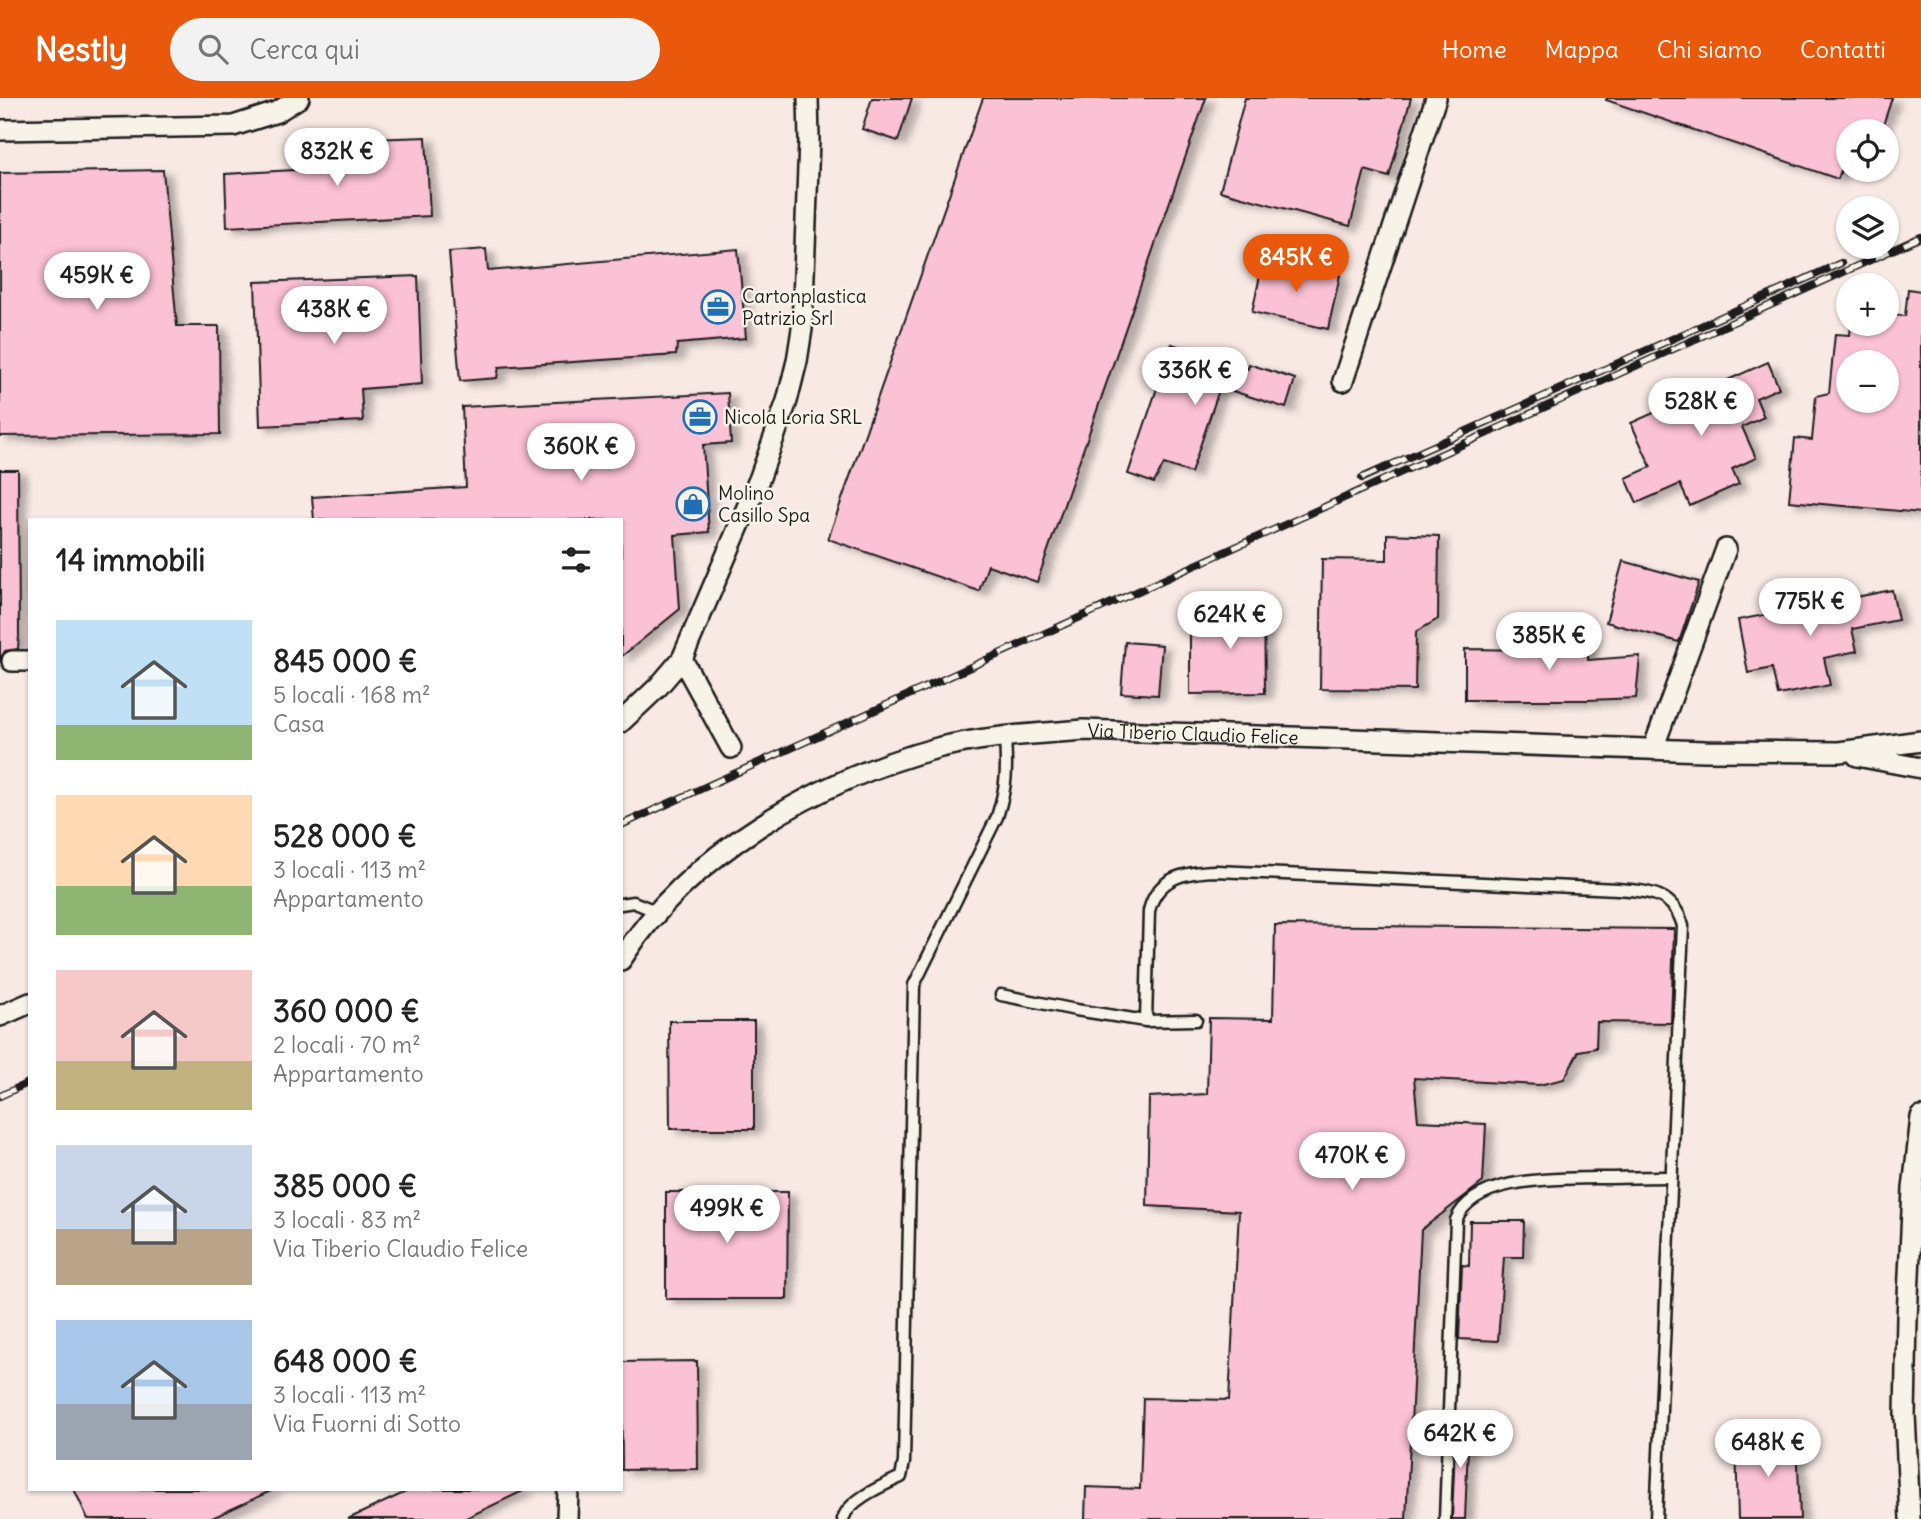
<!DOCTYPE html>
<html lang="it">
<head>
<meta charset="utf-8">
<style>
	:root { --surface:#fff; --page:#f2f2f2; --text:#222; --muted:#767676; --accent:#ea580c }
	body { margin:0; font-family:Delius,sans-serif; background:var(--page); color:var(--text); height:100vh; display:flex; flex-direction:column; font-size:26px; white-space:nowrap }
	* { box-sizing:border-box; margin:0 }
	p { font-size:23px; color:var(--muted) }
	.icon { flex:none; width:38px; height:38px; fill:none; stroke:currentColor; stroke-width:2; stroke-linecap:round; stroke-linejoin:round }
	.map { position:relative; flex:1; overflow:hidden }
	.side { position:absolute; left:28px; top:420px; width:595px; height:973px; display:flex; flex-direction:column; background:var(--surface); border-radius:0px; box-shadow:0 2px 5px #0004 }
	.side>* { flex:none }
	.controls { position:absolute; left:1836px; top:21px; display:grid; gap:14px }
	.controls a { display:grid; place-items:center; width:63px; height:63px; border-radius:50%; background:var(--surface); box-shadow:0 2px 5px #0004; font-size:35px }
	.price { position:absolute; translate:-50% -60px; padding:0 16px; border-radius:24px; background:#fff; color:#222; font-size:23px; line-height:46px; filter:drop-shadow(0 2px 4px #0008) }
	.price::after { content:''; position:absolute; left:50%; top:42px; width:21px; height:16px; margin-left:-10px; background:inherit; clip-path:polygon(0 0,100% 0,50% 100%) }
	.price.selected { background:var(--accent); color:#fff }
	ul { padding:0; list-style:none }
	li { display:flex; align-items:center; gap:21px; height:175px; padding:0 28px }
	li span { display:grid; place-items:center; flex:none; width:196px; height:140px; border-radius:0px; color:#555 }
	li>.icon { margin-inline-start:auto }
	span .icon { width:84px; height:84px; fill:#fffc; stroke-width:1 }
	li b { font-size:30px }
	h2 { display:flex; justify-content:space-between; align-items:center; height:84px; padding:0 28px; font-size:30px }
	header { display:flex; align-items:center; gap:42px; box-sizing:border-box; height:98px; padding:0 35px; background:var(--accent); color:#fff }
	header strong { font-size:33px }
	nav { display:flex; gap:38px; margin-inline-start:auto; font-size:24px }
	.search { width:490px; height:63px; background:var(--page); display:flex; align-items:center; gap:18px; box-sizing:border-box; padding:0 24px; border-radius:38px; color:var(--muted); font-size:26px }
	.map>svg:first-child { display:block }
</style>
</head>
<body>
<header>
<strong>Nestly</strong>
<div class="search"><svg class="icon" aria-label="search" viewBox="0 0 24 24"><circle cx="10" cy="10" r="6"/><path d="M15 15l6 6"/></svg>Cerca qui</div>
<nav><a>Home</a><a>Mappa</a><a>Chi siamo</a><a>Contatti</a></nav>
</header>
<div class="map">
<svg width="1921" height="1421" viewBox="0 0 1921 1421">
	<defs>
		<filter id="shadow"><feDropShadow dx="8" dy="4.5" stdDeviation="3.5" flood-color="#0004"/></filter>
	</defs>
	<rect width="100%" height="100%" fill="#f8e9e4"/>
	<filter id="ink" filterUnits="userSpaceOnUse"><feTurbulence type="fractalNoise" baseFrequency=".0143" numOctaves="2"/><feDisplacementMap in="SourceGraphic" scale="14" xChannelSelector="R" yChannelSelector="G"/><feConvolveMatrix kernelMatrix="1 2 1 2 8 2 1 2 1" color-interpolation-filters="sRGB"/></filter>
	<g filter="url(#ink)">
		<g fill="#fbc1d4" stroke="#1c1c1c" stroke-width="2" fill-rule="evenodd" filter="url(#shadow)">
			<path d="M872 0H912L898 43 862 31Z"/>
			<path d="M983 0H1206L1037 484 988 467 979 493 828 441Z"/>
			<path d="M1245 0H1411L1389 79 1365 72 1350 128 1220 93Z"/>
			<path d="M1607 0H1892L1881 33H1848V51L1838 81 1606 2Z"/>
			<path d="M426 39 430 118 227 129 225 76 344 69 343 42Z"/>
			<path d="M163 72 177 228H219L220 336 0 338V75Z"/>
			<path d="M486 151 488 173 738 151 746 240 677 246 676 257 499 269 497 280 460 283 449 154Z"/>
			<path d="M1264 160 1340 177 1328 231 1252 214Z"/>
			<path d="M418 178 422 286 361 291 363 323 260 328 255 184Z"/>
			<path d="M1908 191 1921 193V415L1789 403 1795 340 1812 342 1816 298 1829 295 1835 236 1850 237 1851 226H1886V217L1905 218ZM1848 264H1886V303H1848Z"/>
			<path d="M1172 246 1248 271 1249 266 1295 281 1286 310 1220 289 1191 375 1164 366 1154 385 1128 376Z"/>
			<path d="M1768 264 1779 290 1756 300 1764 319 1742 329 1756 360 1732 371 1739 386 1690 408 1680 386 1637 405 1626 380 1651 369 1631 325Z"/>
			<path d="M728 295 731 345 703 347 709 434 675 437 680 511 621 559V422H314L312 399 466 389 462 309Z"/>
			<path d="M0 372H18L19 538 18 551 5 553 0 562Z"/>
			<path d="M1387 436 1439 438 1438 521 1416 534 1415 592 1320 591 1322 461 1387 462Z"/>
			<path d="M1623 463 1699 484 1679 544 1606 524Z"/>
			<path d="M1892 492 1898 522 1852 531 1857 553 1824 560 1830 587 1778 597 1772 570 1748 575 1738 522Z"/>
			<path d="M1264 500 1265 595 1190 596V536H1202L1201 513 1234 512 1233 501Z"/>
			<path d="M1535 533 1588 534V562L1640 558 1636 600 1588 602H1465V551L1534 552Z"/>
			<path d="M1125 544 1162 547 1158 597 1121 595Z"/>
			<path d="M1275 827 1674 831 1671 925 1597 924 1596 950 1579 953 1564 981 1539 987 1414 980 1418 1023 1486 1026 1483 1084 1421 1132 1406 1421H1085L1086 1389 1140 1391 1143 1300 1229 1302 1239 1113 1147 1108 1149 999 1207 996 1209 920 1273 921Z"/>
			<path d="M669 923H754V1031H670Z"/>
			<path d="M666 1094H788L787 1201H666Z"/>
			<path d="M1470 1123H1524L1523 1159H1504L1498 1243 1459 1241 1462 1167 1469 1168Z"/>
			<path d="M697 1263 698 1371 622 1372 621 1264Z"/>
			<path d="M1456 1322H1469L1465 1421H1452Z"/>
			<path d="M1797 1340 1800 1421H1738L1736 1342Z"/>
			<path d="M74 1391H275L210 1421H88Z"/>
			<path d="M412 1391H527L464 1421H348Z"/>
		</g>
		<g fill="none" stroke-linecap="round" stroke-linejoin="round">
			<defs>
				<g id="lane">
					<path d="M621 806 633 804 658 814"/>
					<path d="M1001 897 1076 912 1146 923 1196 922"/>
					<path d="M1146 923 1149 813C1157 779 1185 774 1216 773L1618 791C1647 793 1674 794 1683 828L1656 1421"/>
					<path d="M843 1421C848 1402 884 1387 901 1379L904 1364 914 887 997 719C1007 687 1007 673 1005 639"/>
					<path d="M1445 1421 1456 1122C1474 1078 1555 1081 1595 1080 1621 1080 1646 1079 1671 1079"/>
				</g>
				<g id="street">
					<path d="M0 32 233 28 277 14 299 0"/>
					<path d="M1343 283 1436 0"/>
					<path d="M12 563H30"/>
					<path d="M621 624 658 589 682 561"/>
					<path d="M731 650 682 561 760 379 787 303 797 263 802 231 809 42 808 0"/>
					<path d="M1653 651 1726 451"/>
					<path d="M1857 658 1921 670"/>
					<path id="s1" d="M621 862C690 754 820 681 941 649 987 638 1036 636 1083 632L1705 653 1839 654 1921 643"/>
					<path d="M0 918 30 905"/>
					<path d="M567 1421 568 1391"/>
					<path d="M1910 1421 1905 1317 1907 1220 1913 1091 1921 1019"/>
				</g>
			</defs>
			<use href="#lane" stroke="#1c1c1c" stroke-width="15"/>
			<use href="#street" stroke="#1c1c1c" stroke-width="24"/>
			<use href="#lane" stroke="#f7f3e8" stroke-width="10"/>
			<use href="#street" stroke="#f7f3e8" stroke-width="19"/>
			<defs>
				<g id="rail">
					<path d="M1362 380 1841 165"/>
					<path d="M621 727 1921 139"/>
					<path d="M0 998 30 984"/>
				</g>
			</defs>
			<use href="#rail" stroke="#1c1c1c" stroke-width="8"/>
			<use href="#rail" stroke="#f7f3e8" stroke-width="5" stroke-dasharray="16" stroke-linecap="butt"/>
		</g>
	</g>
	<defs>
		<symbol id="office-ring" viewBox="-11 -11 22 22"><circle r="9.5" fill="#f7f3e8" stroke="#1f6fb2" stroke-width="1.5"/><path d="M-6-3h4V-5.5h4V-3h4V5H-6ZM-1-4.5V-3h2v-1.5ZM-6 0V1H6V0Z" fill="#1f6fb2"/></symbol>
		<symbol id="shop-ring" viewBox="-11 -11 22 22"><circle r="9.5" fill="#f7f3e8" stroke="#1f6fb2" stroke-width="1.5"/><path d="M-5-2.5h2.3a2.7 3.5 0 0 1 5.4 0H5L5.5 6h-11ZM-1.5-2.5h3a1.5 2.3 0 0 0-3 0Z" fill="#1f6fb2"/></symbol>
	</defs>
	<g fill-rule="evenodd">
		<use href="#office-ring" x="699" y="190" width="38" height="38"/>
		<use href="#office-ring" x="681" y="300" width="38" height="38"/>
		<use href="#shop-ring" x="674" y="387" width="38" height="38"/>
	</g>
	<g text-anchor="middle" stroke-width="5" stroke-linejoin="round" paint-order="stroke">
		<g font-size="19" fill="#1c1c1c" stroke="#f7f3e8" text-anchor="start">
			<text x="742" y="205">Cartonplastica<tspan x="742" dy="22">Patrizio Srl</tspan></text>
			<text x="724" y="326">Nicola Loria SRL</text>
			<text x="718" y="402">Molino<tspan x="718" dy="22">Casillo Spa</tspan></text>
		</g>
		<g font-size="19" fill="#1c1c1c" stroke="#f7f3e8">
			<text dy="7" stroke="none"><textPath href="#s1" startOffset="646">Via Tiberio Claudio Felice</textPath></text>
		</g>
	</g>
</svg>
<div class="controls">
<a><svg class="icon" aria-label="locate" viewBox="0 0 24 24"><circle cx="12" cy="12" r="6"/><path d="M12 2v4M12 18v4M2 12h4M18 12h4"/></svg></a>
<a><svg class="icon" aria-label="layers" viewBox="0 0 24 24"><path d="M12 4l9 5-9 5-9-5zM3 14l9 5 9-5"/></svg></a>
<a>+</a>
<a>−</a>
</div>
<b class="price" style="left:337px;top:90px">832K €</b>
<b class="price selected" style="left:1296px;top:196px">845K €</b>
<b class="price" style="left:97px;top:214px">459K €</b>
<b class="price" style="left:334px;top:248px">438K €</b>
<b class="price" style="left:1195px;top:309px">336K €</b>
<b class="price" style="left:1701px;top:340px">528K €</b>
<b class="price" style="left:581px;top:385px">360K €</b>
<b class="price" style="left:1810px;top:540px">775K €</b>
<b class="price" style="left:1230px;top:553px">624K €</b>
<b class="price" style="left:1549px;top:574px">385K €</b>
<b class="price" style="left:1352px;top:1094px">470K €</b>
<b class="price" style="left:727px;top:1147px">499K €</b>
<b class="price" style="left:1460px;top:1372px">642K €</b>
<b class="price" style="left:1768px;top:1381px">648K €</b>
<section class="side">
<h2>14 immobili<svg class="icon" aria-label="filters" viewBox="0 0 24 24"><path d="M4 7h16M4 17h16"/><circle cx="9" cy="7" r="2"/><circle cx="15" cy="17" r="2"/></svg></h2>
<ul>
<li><span style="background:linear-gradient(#bfe0f5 75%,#8fb573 0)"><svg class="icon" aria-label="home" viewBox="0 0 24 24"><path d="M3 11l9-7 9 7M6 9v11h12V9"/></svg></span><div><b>845 000 €</b><p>5 locali · 168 m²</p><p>Casa</p></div></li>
<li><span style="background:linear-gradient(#ffd9b3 65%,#8fb573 0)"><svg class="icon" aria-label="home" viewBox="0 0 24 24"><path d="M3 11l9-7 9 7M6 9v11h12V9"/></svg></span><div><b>528 000 €</b><p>3 locali · 113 m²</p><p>Appartamento</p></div></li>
<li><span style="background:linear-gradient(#f6c9c9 65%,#c2b280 0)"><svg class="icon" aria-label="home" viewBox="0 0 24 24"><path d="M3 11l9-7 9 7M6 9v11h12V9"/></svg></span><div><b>360 000 €</b><p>2 locali · 70 m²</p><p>Appartamento</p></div></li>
<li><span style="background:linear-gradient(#c9d6e8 60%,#b9a48a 0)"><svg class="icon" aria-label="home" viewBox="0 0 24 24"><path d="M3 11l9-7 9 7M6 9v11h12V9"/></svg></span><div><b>385 000 €</b><p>3 locali · 83 m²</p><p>Via Tiberio Claudio Felice</p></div></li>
<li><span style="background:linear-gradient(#a9c7e8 60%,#9aa5b1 0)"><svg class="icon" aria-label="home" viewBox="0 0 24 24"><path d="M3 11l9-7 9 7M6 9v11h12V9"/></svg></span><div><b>648 000 €</b><p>3 locali · 113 m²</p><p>Via Fuorni di Sotto</p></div></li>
</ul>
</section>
</div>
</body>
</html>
